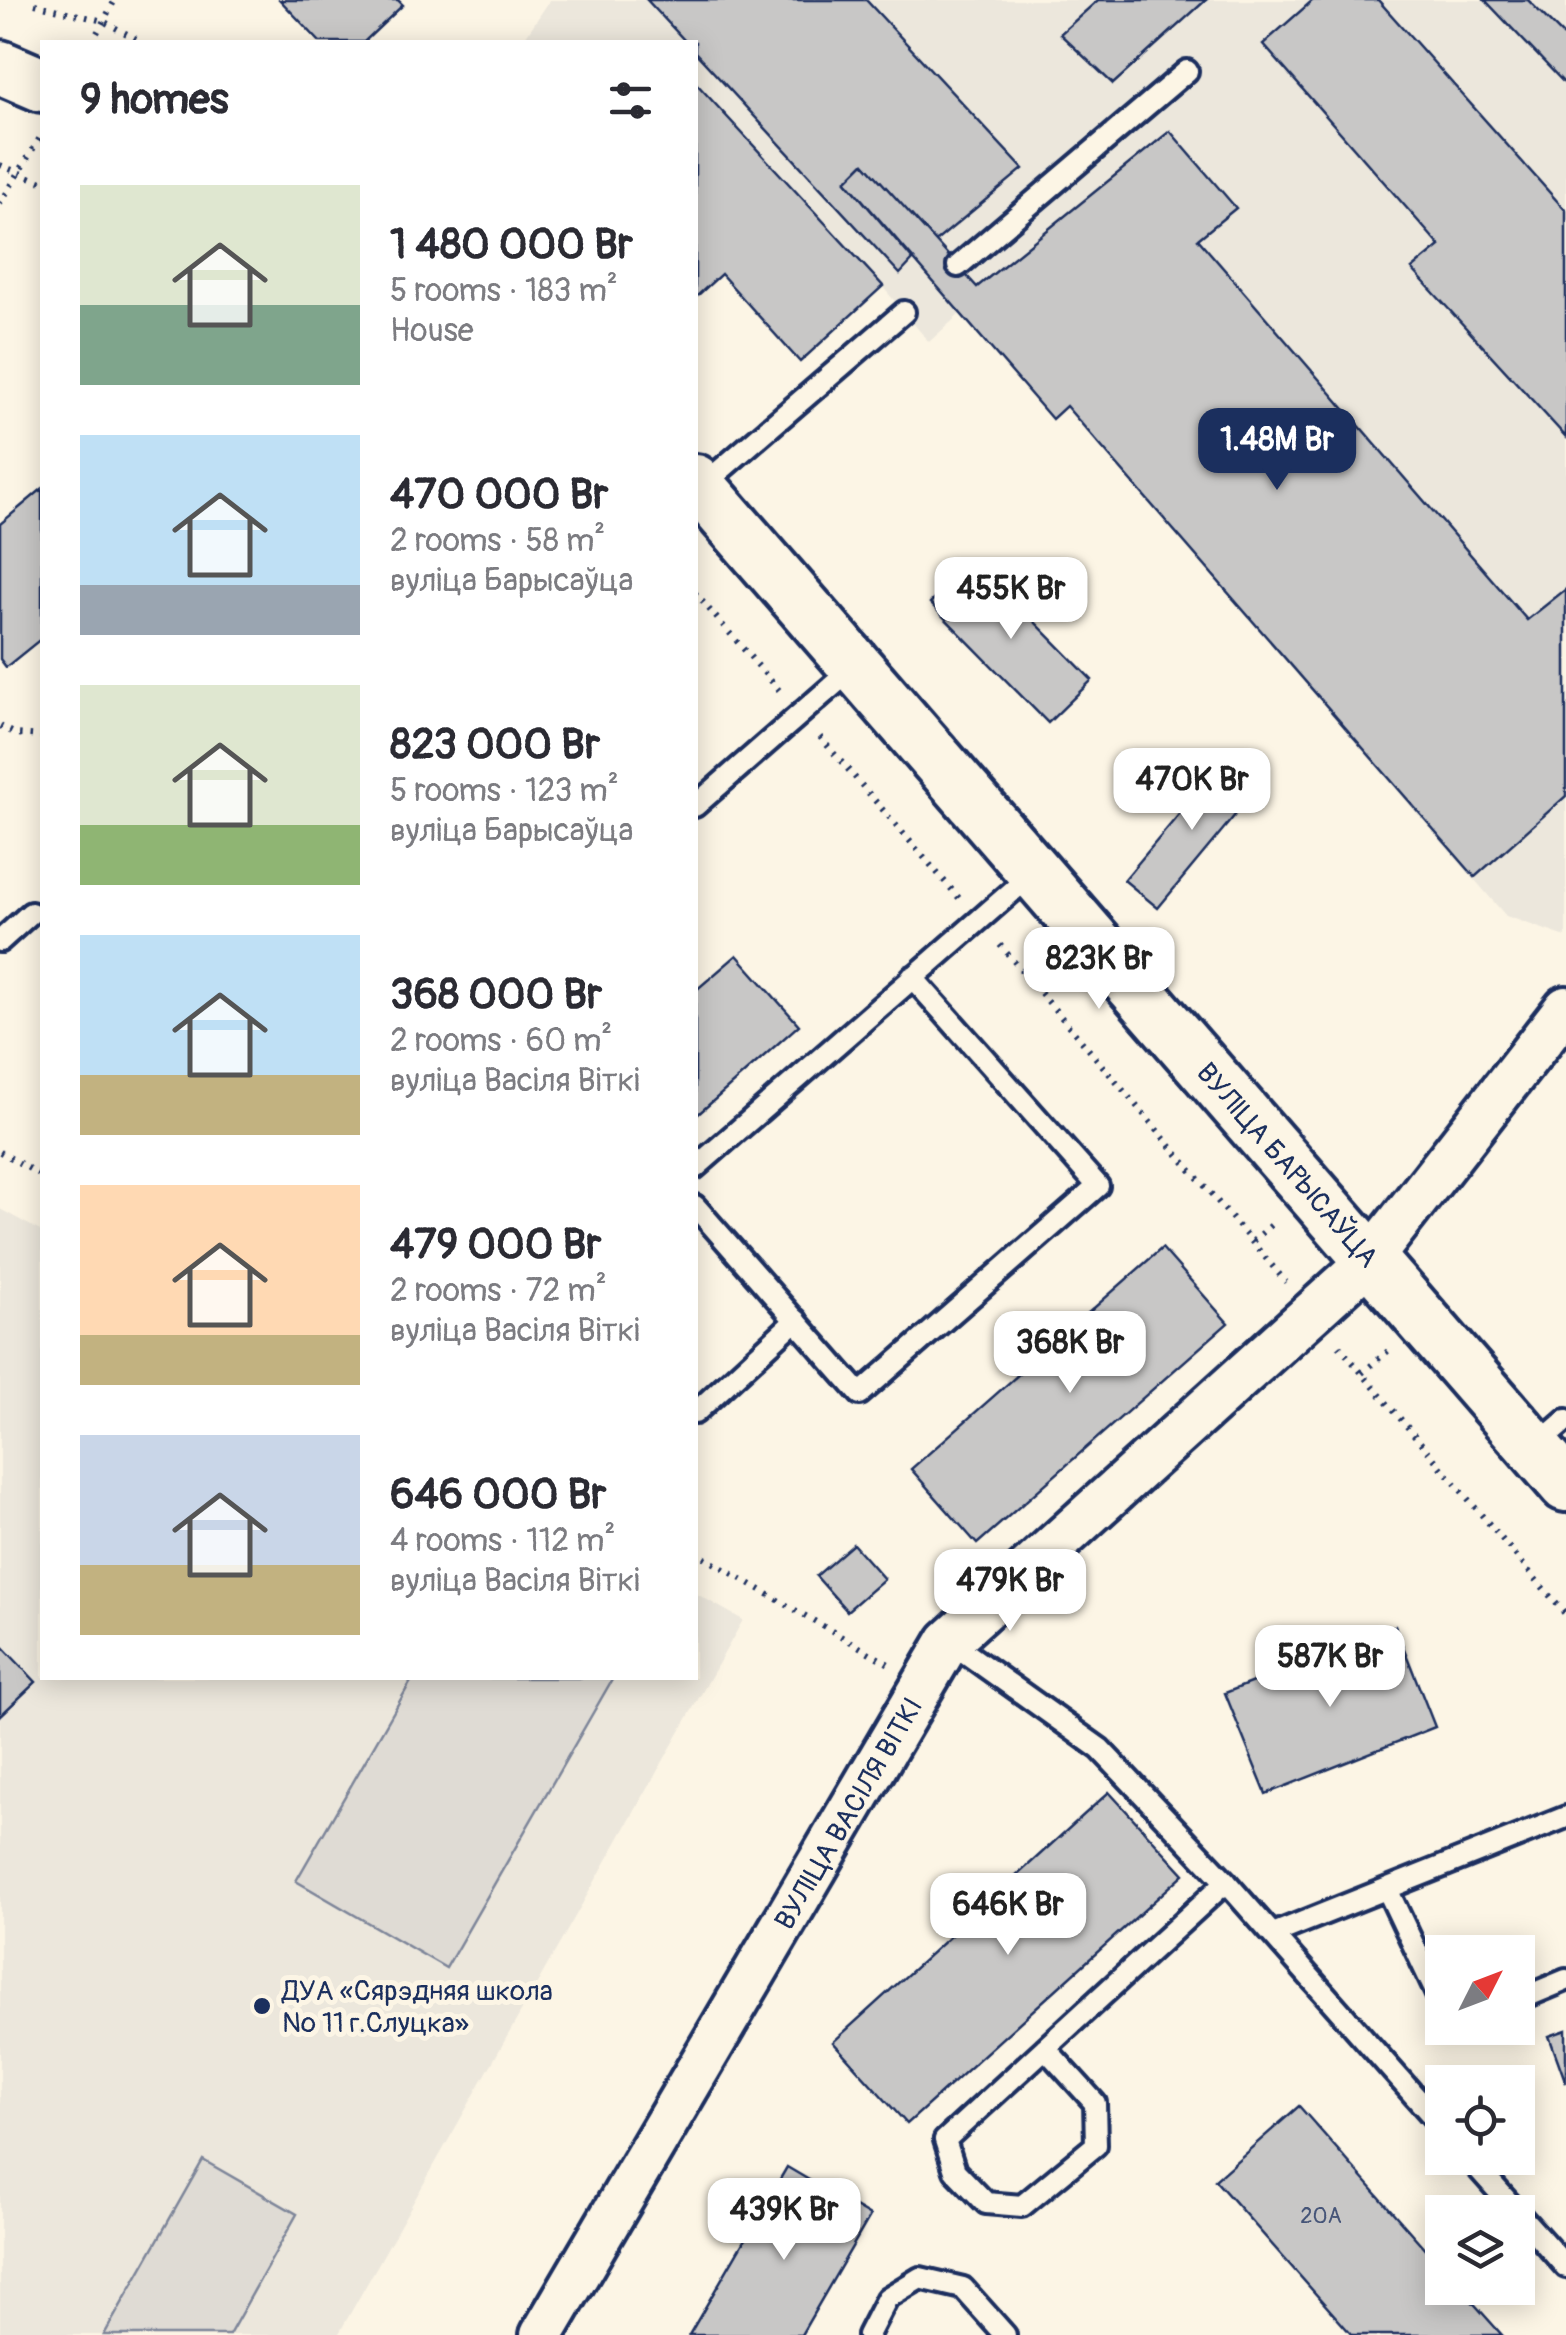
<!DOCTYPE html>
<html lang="en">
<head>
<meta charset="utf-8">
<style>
	:root { --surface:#fff; --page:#f7f7f7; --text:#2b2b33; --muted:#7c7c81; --accent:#1b2f5e }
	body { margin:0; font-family:Pangolin,sans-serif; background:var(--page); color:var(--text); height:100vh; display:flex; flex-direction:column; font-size:38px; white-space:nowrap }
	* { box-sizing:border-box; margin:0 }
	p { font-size:32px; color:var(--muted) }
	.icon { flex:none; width:55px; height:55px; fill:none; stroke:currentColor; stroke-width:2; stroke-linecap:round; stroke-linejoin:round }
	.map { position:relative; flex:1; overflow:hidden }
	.drawer { position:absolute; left:40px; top:40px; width:658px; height:1640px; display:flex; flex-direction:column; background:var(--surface); border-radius:0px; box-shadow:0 5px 25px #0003 }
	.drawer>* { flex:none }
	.needle { width:65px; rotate:48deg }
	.tools { position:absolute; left:1425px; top:1935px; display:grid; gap:20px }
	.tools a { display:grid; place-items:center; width:110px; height:110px; border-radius:0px; background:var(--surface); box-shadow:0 5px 25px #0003; font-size:50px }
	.price { position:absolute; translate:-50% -85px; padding:0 22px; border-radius:20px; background:#fff; color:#222; font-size:32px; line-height:65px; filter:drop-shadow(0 2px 5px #0008) }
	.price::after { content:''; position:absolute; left:50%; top:60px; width:30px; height:22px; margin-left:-15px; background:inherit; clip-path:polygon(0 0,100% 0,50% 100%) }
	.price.current { background:var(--accent); color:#fff }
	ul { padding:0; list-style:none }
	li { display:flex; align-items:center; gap:30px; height:250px; padding:0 40px }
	li span { display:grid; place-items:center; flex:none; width:280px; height:200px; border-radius:0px; color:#555 }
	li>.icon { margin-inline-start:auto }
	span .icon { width:120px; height:120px; fill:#fffc; stroke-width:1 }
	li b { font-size:42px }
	h2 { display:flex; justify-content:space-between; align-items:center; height:120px; padding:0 40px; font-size:42px }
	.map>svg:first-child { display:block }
</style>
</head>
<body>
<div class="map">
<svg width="1566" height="2335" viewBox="0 0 1566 2335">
	<rect width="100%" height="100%" fill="#fcf5e5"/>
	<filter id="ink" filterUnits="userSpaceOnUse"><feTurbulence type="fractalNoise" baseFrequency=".01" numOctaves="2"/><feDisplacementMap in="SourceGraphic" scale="20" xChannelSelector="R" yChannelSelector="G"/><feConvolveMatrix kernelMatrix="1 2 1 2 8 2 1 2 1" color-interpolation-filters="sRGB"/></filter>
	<g filter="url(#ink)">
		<g fill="#ece7dc">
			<path d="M550 0H1566V937L1506 916 1066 407 1052 419 960 314 929 342 882 286 800 362 721 275 695 298V42H522Z"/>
			<path d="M0 1209 42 1232V1678H695V1593L743 1620 338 2335H0Z"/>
		</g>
		<g fill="#dfdbd4" stroke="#7d8599" stroke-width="2.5">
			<path d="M413 1678H613L446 1968 296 1881Z"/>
			<path d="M203 2160 297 2214 229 2335H104Z"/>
		</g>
		<g fill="#c8c7c6" stroke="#1b2f5e" stroke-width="2.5">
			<path d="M280 0H398L403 5 364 42H320Z"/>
			<path d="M647 0H866L1023 169 935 242 864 163 846 181 913 260 900 274 695 52V42H686Z"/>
			<path d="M1098 0H1206L1113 84 1060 34Z"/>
			<path d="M1313 0H1378L1566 211V437L1412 269 1440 246 1263 44Z"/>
			<path d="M1485 0H1528L1566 38V85Z"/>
			<path d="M695 82 883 286 800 362 721 274 695 298Z"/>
			<path d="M1170 131 1236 208 1198 239 1527 620 1566 589V796L1475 877 1066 406 1052 419 846 181 864 163 977 287Z"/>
			<path d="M42 489V638L6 667 0 659V524Z"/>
			<path d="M974 560 1092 680 1048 723 930 603Z"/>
			<path d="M1227 757 1260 785 1158 908 1124 880Z"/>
			<path d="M737 955 799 1025 695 1117V991Z"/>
			<path d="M1162 1248 1228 1323 977 1544 911 1469Z"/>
			<path d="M853 1544 884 1579 847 1611 816 1576Z"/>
			<path d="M1395 1626 1435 1727 1266 1794 1225 1693Z"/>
			<path d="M0 1644 36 1682 0 1716Z"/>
			<path d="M1109 1792 1184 1874 907 2124 833 2042Z"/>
			<path d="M1566 2030V2083L1549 2036Z"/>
			<path d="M1299 2106 1442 2268V2288H1460L1502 2335H1352L1215 2180Z"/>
			<path d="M787 2167 870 2216 801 2335H689Z"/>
		</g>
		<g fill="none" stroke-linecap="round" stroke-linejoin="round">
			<defs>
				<g id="service">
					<path d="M958 266 1187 71"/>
					<path d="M702 486 904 312"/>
					<path d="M695 806 854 667"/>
					<path d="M0 941 31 913"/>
					<path d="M695 1168 1032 874"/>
					<path d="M695 1206 860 1394 1098 1186 912 977"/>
					<path d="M695 1413 796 1320"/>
					<path d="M1536 1446 1566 1420"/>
					<path d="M949 1641 1100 1749 1226 1882 1442 2127"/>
					<path d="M1387 1889 1442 2005"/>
					<path d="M1273 1934 1566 1817"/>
					<path d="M1518 2000 1566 1980"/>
					<path d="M1045 2048 1095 2103 1096 2145 1022 2206 986 2203 955 2171 945 2140 1226 1882"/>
					<path d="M1469 2158 1566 2267"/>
					<path d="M868 2335 887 2298 920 2278 963 2288 1005 2335"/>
				</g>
				<g id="minor">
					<path id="s1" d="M542 2335 949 1641 1368 1262 1566 1008"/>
				</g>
				<g id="tertiary">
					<path d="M0 67 42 85"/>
					<path id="s2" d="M695 481 1566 1485"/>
				</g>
			</defs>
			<use href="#service" stroke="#1b2f5e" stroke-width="28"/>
			<use href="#minor" stroke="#1b2f5e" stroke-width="50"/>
			<use href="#tertiary" stroke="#1b2f5e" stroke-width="60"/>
			<g stroke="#1b2f5e" stroke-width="6" stroke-dasharray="2.5 8" stroke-linecap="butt">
				<path d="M35 4 103 21 142 42"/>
				<path d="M92 42 115 0"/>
				<path d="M0 165 42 182"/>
				<path d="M0 204 42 134"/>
				<path d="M695 593 779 690"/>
				<path d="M0 726 16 734 42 736"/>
				<path d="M820 737 959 898"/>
				<path d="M1000 945 1286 1282"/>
				<path d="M0 1152 42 1176"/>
				<path d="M1253 1241 1276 1221"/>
				<path d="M1339 1346 1566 1615"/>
				<path d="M1362 1373 1388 1351"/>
				<path d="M695 1552 889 1664"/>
			</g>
			<use href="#service" stroke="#fcf5e5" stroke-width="20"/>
			<use href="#minor" stroke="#fcf5e5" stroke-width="42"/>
			<use href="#tertiary" stroke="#fcf5e5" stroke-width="52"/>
		</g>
	</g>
	<circle fill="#1b2f5e" stroke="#fcf5e5" stroke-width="4" cx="262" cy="2006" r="10"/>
	<g text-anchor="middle" stroke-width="10" stroke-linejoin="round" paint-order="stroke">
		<g font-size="22" fill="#465578">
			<text x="1321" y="2223">20А</text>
		</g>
		<g font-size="28" fill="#1b2f5e" stroke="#fcf5e5">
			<text dy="10" stroke="none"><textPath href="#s2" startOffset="905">ВУЛІЦА БАРЫСАЎЦА</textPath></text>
			<text dy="10" stroke="none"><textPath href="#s1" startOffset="605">ВУЛІЦА ВАСІЛЯ ВІТКІ</textPath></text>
		</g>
		<g font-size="28" fill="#1b2f5e" stroke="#fcf5e5" text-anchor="start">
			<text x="282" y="2000">ДУА «Сярэдняя школа<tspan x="282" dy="32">№ 11 г.Слуцка»</tspan></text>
		</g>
	</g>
</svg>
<div class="tools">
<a><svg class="needle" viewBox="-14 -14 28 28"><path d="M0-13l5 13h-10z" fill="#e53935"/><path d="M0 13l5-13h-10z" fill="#7c7c81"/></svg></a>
<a><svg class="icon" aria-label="locate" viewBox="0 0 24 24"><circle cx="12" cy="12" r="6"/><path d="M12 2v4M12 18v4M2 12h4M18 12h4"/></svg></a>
<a><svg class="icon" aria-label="layers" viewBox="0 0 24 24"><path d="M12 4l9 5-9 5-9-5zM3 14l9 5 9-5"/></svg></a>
</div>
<b class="price current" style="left:1277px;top:493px">1.48M Br</b>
<b class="price" style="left:1011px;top:642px">455K Br</b>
<b class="price" style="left:1192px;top:833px">470K Br</b>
<b class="price" style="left:1099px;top:1012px">823K Br</b>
<b class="price" style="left:1070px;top:1396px">368K Br</b>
<b class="price" style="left:1010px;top:1634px">479K Br</b>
<b class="price" style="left:1330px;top:1710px">587K Br</b>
<b class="price" style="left:1008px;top:1958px">646K Br</b>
<b class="price" style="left:784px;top:2263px">439K Br</b>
<section class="drawer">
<h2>9 homes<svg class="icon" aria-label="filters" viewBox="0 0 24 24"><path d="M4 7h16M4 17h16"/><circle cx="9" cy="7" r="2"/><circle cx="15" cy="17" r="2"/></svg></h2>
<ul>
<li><span style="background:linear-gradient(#dfe7d0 60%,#7fa58c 0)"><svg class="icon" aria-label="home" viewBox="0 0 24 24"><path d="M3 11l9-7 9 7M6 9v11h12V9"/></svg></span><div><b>1 480 000 Br</b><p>5 rooms · 183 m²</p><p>House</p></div></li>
<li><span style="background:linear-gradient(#bfe0f5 75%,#9aa5b1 0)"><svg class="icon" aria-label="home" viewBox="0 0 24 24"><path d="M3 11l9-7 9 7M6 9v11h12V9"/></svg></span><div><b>470 000 Br</b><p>2 rooms · 58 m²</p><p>вуліца Барысаўца</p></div></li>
<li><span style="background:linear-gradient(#dfe7d0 70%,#8fb573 0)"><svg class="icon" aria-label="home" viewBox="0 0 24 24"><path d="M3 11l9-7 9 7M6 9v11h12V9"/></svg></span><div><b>823 000 Br</b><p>5 rooms · 123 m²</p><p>вуліца Барысаўца</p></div></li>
<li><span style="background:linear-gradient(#bfe0f5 70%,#c2b280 0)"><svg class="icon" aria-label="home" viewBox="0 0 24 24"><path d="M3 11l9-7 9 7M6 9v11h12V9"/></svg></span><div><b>368 000 Br</b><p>2 rooms · 60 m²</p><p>вуліца Васіля Віткі</p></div></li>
<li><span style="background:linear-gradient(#ffd9b3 75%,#c2b280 0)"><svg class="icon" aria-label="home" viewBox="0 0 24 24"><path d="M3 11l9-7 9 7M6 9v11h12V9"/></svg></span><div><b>479 000 Br</b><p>2 rooms · 72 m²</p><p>вуліца Васіля Віткі</p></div></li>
<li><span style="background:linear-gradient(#c9d6e8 65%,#c2b280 0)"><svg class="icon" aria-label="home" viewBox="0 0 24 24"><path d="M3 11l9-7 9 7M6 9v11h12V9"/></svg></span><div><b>646 000 Br</b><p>4 rooms · 112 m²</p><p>вуліца Васіля Віткі</p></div></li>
</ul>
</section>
</div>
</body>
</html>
